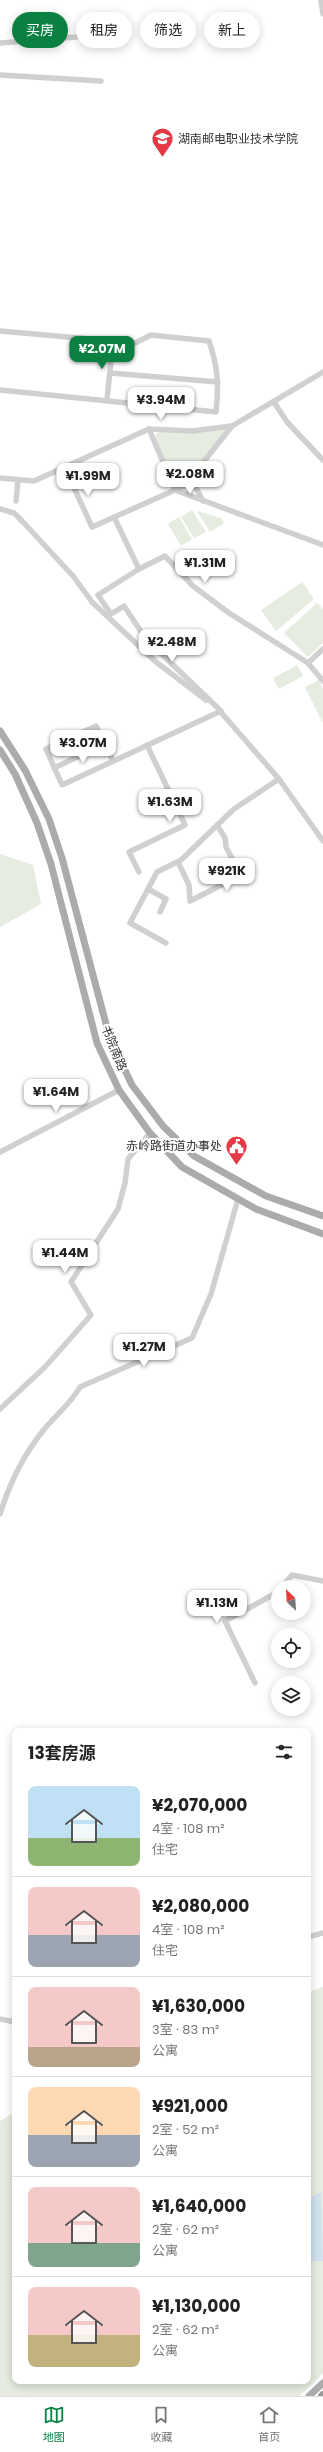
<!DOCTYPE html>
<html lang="zh">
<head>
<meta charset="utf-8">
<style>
	:root { --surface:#fff; --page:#f6f6f6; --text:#222; --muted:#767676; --line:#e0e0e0; --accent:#0b8043 }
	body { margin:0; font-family:Poppins,"Noto Sans SC",sans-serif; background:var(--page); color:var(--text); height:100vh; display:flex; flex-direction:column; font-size:15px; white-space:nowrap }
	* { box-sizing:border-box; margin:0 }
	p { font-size:13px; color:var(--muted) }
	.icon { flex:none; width:22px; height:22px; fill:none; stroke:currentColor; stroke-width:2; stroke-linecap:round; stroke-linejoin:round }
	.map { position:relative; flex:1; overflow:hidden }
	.details { position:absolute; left:12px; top:1728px; width:299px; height:656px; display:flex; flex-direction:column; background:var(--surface); border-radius:8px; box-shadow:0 2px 10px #0003 }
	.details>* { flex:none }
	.banner { position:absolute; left:12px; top:12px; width:299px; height:36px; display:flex; gap:8px }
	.needle { width:26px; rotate:335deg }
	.controls { position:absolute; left:271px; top:1580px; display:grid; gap:8px }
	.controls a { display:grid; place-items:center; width:40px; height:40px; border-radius:50%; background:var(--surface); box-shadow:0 2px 10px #0003; font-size:20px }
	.price { position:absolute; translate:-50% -34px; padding:0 9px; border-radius:8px; background:#fff; color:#222; font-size:13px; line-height:26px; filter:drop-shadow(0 1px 2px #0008) }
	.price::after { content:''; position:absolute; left:50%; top:24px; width:12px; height:9px; margin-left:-6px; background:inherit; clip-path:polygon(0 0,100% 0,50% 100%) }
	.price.current { background:var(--accent); color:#fff }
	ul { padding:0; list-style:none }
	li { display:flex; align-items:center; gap:12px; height:100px; padding:0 16px }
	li+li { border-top:1px solid var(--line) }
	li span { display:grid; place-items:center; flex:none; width:112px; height:80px; border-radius:8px; color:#555 }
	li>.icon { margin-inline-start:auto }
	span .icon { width:48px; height:48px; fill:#fffc; stroke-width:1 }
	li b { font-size:17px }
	h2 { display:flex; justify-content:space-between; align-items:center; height:48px; padding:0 16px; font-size:17px }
	.tag { padding:0 14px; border-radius:18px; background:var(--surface); box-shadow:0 2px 10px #0003; font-size:14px; line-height:36px }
	.tag.current { background:var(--accent); color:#fff }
	.tab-bar { display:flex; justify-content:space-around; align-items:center; height:56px; border-top:1px solid var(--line); background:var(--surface); font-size:11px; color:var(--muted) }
	.tab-bar a { display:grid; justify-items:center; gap:2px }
	.tab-bar .current { color:var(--accent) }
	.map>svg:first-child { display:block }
</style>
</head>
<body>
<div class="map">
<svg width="323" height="2396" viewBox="0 0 323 2396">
	<rect width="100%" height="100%" fill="#fff"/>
	<g fill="#e6ecdf">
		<path d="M225 429 226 432 191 479 181 484 175 483 156 440V434L160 432Z"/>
		<path d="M192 510 206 532 194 538 181 517Z"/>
		<path d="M197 511 221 518 224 523 210 532Z"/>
		<path d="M179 517 192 539 181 546 168 524Z"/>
		<path d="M302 582 314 599 276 631 261 610Z"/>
		<path d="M317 603 323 609V643L308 657 284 633Z"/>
		<path d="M297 665 303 676 279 689 273 678Z"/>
		<path d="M319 680 323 689V723L305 687Z"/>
		<path d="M0 854 33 865 41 904 0 927Z"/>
		<path d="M323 1987V2373L313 2384 299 2396H0V2121L15 2112V2381H308V1992Z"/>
	</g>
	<path fill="#cfe2ee" d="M321 2192 323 2261H308V2199Z"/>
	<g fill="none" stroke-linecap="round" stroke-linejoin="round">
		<g stroke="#d0d0d0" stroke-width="5.5">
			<path d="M321 0 323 14"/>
			<path d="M0 43 76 37"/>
			<path d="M0 75 101 81"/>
			<path d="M0 331 135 343 151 335 209 341C218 367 219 385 216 412L0 390"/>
			<path d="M110 373 218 382"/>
			<path d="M107 400 113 341"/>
			<path d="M274 402 287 422 323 460"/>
			<path d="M149 429 175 490 193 482 205 460 232 426"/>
			<path d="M65 468 92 527 175 490 323 545"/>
			<path d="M0 478 34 481 149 429 192 431 232 426 323 372"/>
			<path d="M193 482 203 501"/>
			<path d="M16 501 18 480"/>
			<path d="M0 509 14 513 23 522 73 576 92 602 156 662 206 700"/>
			<path d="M114 517 139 569 165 556 193 586 229 613 308 663"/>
			<path d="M323 649 308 663 323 681"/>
			<path d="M219 710 279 779 323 841"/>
			<path d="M113 761 96 726 46 749 62 785 221 711 146 639 124 606 111 614 98 595 139 569"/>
			<path d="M54 768 105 744"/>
			<path d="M178 862 189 885 190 901 241 875 226 847 225 838 217 825"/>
			<path d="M139 872 129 852 185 825 147 745"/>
			<path d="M148 889 166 899 160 912"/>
			<path d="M166 943 130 923 157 872 181 860 234 809 279 779"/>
			<path d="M0 1152 119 1090"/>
			<path d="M0 1409 45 1367 91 1315 71 1282 118 1209 125 1183 128 1159 150 1133"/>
			<path d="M0 1514C9 1485 23 1456 42 1432 54 1416 70 1405 80 1387L192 1338 211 1294 238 1199"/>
			<path d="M282 1587 292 1575 323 1581"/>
			<path d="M255 1683 225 1621 278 1592"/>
			<path d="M308 1937 323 1933"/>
			<path d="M0 2019 15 2022"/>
		</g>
		<g stroke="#ababab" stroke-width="7">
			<path d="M0 731 25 770 49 819 62 858 110 1039 132 1085 163 1126 194 1156 266 1196 323 1216"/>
			<path d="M0 750 15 774 37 823 51 864 97 1043 119 1090 150 1133 182 1167 256 1209 323 1234"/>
			<path d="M309 2396 323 2383"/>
		</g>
		<path stroke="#9a9a9a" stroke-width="8" d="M322 2396 323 2395"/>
	</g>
	<defs>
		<symbol id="university-pin" viewBox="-11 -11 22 30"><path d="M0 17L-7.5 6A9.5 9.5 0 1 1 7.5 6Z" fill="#e63946" stroke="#fff"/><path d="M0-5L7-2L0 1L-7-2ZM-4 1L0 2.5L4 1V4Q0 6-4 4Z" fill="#fff"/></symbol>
		<symbol id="civic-pin" viewBox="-11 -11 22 30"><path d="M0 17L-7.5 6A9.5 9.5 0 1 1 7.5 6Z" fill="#e63946" stroke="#fff"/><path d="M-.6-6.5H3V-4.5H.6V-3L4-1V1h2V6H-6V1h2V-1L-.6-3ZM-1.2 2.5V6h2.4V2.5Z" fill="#fff"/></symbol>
	</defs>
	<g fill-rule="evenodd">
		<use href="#university-pin" x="150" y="126" width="25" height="34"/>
		<use href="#civic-pin" x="224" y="1134" width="25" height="34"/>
	</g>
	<g text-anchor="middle" stroke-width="4" stroke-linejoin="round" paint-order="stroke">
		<g font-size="12" fill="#333" stroke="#fff" text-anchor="start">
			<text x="178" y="143">湖南邮电职业技术学院</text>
			<text x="222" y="1150" text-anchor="end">赤岭路街道办事处</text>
		</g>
		<g font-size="12" fill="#333" stroke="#fff">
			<text transform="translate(114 1048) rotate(68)" y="4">书院南路</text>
		</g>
	</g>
</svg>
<div class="controls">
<a><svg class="needle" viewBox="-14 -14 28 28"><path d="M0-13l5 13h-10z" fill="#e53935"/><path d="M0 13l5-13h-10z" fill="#767676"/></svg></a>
<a><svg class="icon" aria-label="locate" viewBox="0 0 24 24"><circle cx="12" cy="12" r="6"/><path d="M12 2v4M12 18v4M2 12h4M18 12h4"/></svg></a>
<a><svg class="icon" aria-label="layers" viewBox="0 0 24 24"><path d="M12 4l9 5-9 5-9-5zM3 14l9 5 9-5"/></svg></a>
</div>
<b class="price current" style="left:102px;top:370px">¥2.07M</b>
<b class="price" style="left:161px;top:421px">¥3.94M</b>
<b class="price" style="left:190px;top:495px">¥2.08M</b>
<b class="price" style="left:88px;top:497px">¥1.99M</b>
<b class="price" style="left:205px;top:584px">¥1.31M</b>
<b class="price" style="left:172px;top:663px">¥2.48M</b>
<b class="price" style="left:83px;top:764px">¥3.07M</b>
<b class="price" style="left:170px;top:823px">¥1.63M</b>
<b class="price" style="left:227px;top:892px">¥921K</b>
<b class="price" style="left:56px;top:1113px">¥1.64M</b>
<b class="price" style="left:65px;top:1274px">¥1.44M</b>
<b class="price" style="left:144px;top:1368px">¥1.27M</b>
<b class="price" style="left:217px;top:1624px">¥1.13M</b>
<div class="banner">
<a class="tag current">买房</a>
<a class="tag">租房</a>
<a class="tag">筛选</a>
<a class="tag">新上</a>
</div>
<section class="details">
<h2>13套房源<svg class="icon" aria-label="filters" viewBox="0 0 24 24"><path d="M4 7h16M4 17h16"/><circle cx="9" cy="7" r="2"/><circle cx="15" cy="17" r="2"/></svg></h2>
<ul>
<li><span style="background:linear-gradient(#bfe0f5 65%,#8fb573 0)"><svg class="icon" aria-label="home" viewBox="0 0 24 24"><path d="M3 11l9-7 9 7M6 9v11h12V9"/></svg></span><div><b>¥2,070,000</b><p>4室 · 108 m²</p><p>住宅</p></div></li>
<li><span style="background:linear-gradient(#f6c9c9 60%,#9aa5b1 0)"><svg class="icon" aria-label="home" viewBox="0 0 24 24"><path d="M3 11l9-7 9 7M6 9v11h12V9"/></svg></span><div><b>¥2,080,000</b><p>4室 · 108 m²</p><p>住宅</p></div></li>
<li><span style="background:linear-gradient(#f6c9c9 75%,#b9a48a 0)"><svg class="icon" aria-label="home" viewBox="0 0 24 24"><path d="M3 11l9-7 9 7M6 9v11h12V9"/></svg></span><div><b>¥1,630,000</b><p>3室 · 83 m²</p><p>公寓</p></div></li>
<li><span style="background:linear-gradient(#ffd9b3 60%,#9aa5b1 0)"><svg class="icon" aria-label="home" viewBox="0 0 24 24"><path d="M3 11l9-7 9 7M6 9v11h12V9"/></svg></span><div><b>¥921,000</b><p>2室 · 52 m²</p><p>公寓</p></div></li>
<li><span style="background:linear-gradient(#f6c9c9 70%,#7fa58c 0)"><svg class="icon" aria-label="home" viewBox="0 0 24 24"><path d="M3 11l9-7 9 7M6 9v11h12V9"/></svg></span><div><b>¥1,640,000</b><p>2室 · 62 m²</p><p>公寓</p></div></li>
<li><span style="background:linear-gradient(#f6c9c9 60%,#c2b280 0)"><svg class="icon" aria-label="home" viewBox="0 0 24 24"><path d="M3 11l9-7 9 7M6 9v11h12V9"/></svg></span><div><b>¥1,130,000</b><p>2室 · 62 m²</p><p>公寓</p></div></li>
</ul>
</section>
</div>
<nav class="tab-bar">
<a class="current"><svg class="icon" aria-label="map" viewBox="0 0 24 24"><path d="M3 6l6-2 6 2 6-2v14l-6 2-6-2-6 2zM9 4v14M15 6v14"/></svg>地图</a>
<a><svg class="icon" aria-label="saved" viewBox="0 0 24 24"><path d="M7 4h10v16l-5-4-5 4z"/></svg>收藏</a>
<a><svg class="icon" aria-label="home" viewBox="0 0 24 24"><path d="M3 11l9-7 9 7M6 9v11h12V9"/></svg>首页</a>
</nav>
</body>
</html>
